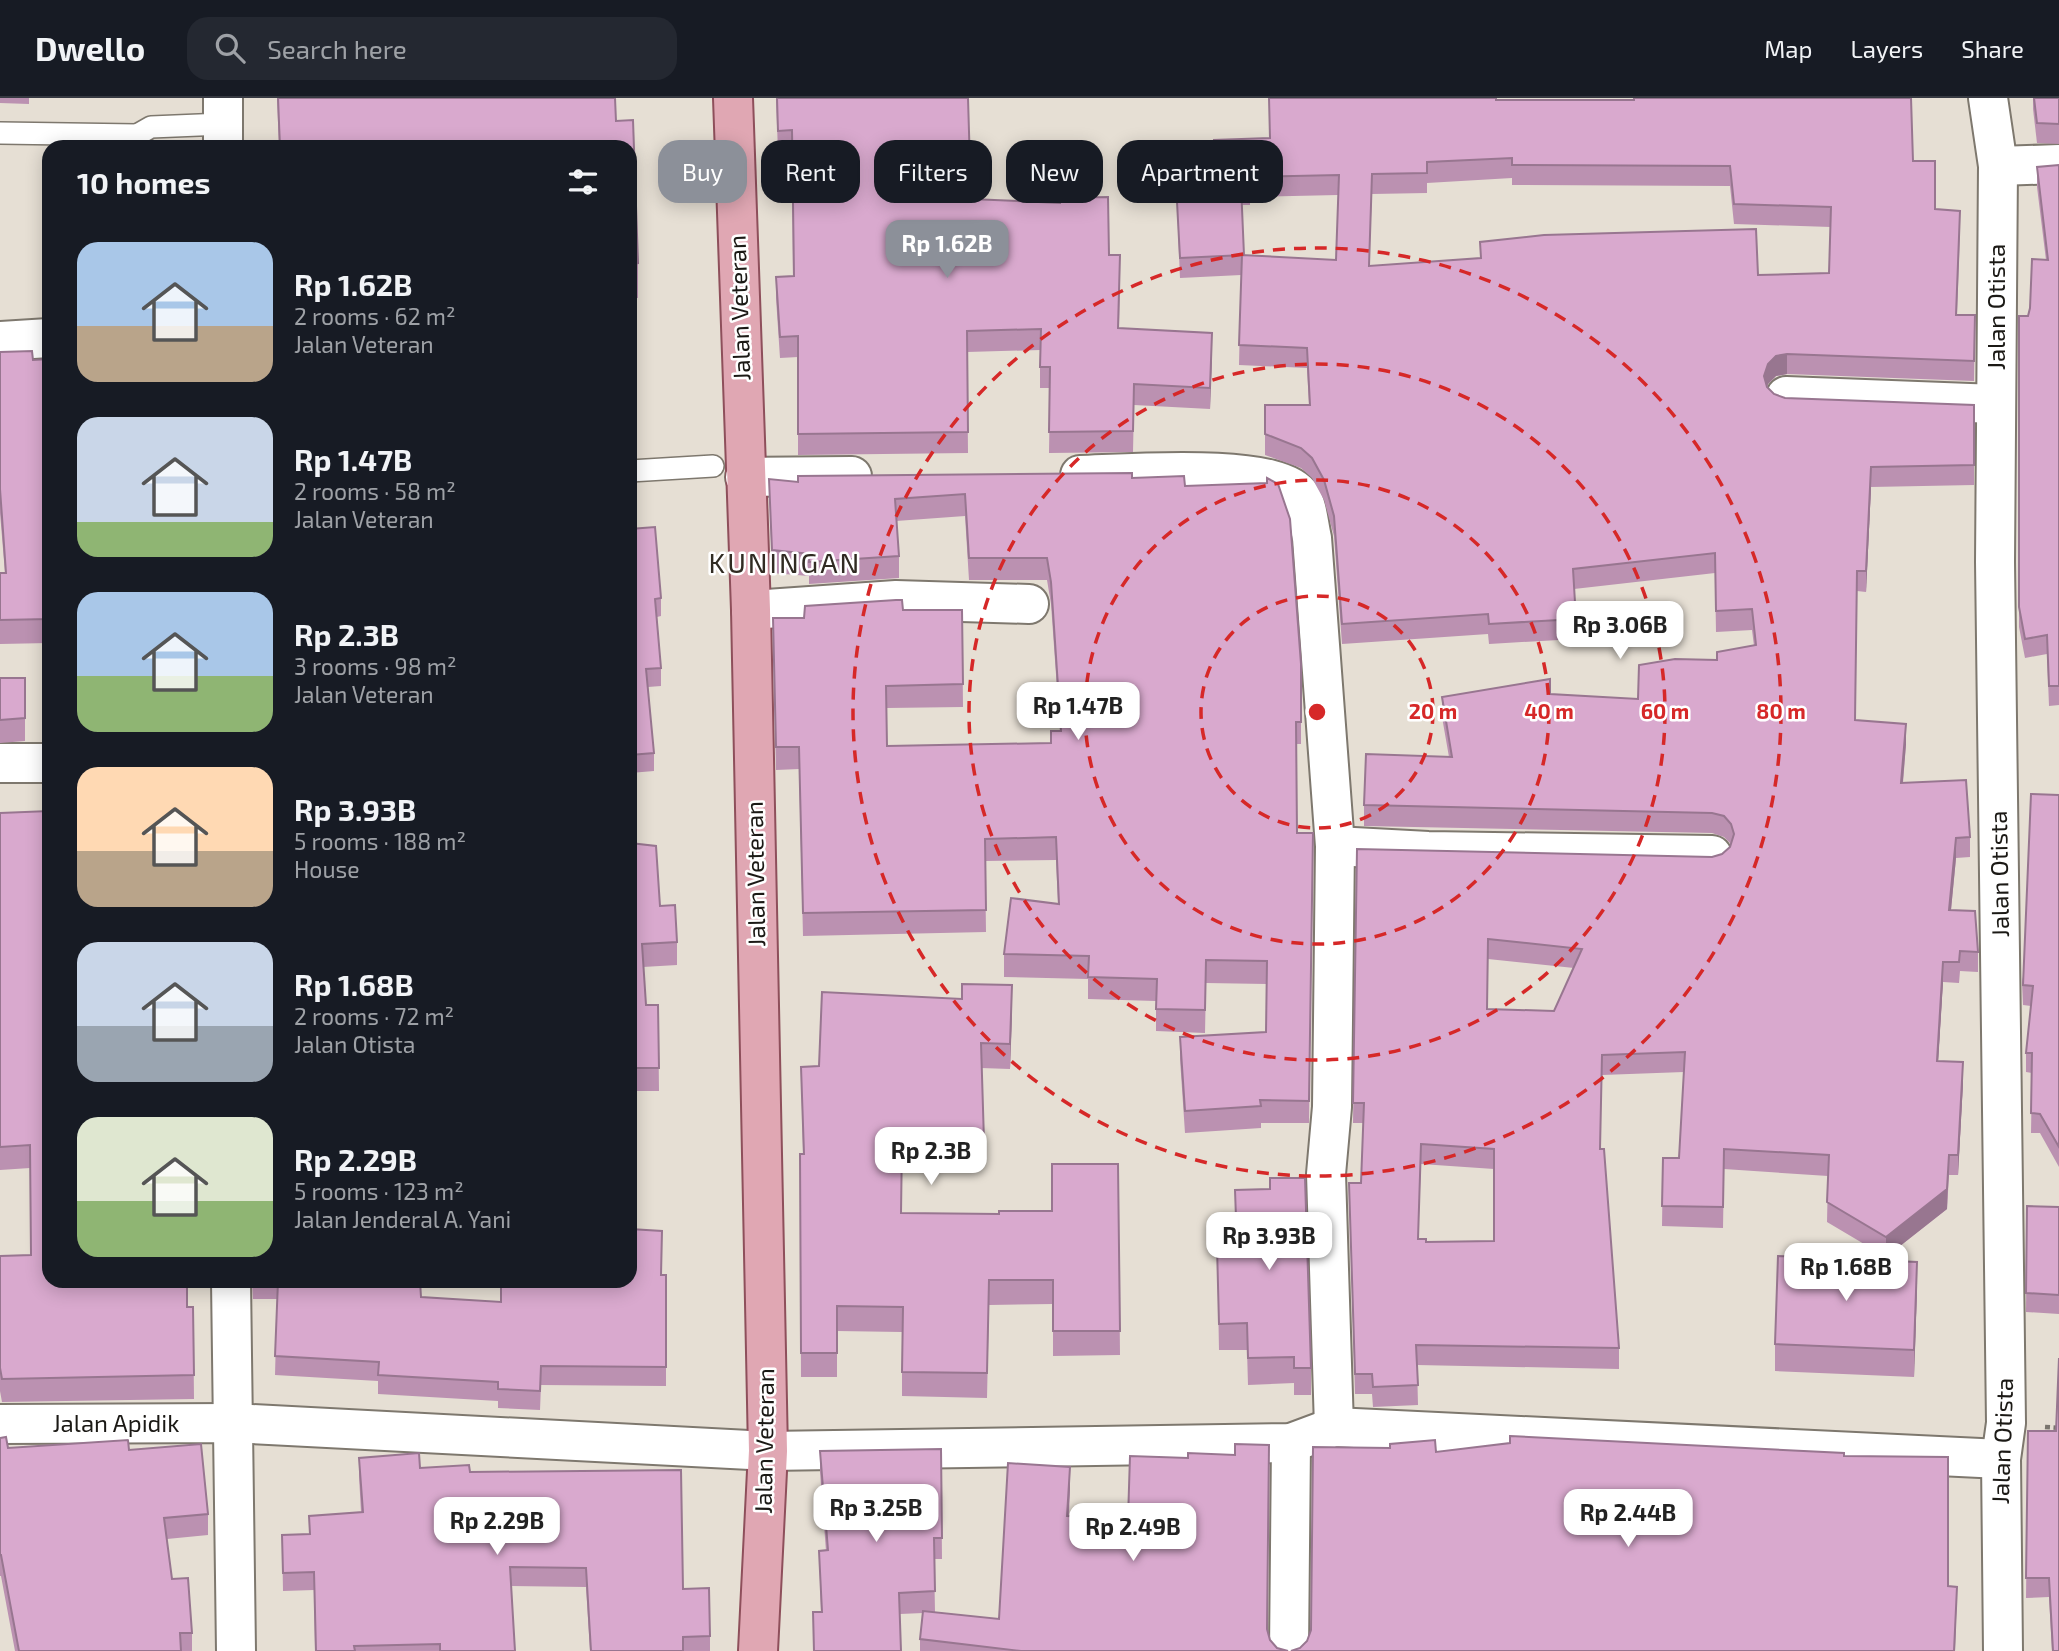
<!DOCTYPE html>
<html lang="en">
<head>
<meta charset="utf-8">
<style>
	:root { --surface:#171b24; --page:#242831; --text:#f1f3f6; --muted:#9ea1a6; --line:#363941; --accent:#8c9099 }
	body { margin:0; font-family:"Exo 2",sans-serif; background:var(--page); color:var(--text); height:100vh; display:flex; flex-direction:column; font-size:26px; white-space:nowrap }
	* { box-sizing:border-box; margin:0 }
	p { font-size:23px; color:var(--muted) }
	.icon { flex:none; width:38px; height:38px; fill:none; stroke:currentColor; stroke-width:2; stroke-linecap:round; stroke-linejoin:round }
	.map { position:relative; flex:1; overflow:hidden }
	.drawer { position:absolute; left:42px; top:42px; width:595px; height:1148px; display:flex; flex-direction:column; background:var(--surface); border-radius:21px; box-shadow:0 4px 18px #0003 }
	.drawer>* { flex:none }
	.guide { position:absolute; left:658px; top:42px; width:665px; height:63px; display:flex; gap:14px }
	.price { position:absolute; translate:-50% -60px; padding:0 16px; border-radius:14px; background:#fff; color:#222; font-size:23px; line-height:46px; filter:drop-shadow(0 2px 4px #0008) }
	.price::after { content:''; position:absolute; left:50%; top:42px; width:21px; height:16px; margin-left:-10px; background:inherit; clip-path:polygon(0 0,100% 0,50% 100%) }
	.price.on { background:var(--accent); color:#fff }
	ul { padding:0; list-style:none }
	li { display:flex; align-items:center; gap:21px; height:175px; padding:0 35px }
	li span { display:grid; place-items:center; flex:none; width:196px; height:140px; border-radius:21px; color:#555 }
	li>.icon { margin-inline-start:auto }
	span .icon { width:84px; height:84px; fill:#fffc; stroke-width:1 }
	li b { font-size:30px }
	h2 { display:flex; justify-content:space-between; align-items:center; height:84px; padding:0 35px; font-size:30px }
	.tag { padding:0 24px; border-radius:21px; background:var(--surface); box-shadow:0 4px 18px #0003; font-size:24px; line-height:63px }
	.tag.on { background:var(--accent); color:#fff }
	header { display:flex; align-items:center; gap:42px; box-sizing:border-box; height:98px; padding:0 35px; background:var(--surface); border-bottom:2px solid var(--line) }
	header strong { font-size:33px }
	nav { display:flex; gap:38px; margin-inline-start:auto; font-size:24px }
	.search { width:490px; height:63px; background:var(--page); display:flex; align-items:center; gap:18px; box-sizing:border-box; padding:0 24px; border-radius:21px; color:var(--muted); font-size:26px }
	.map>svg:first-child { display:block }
</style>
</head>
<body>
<header>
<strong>Dwello</strong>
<div class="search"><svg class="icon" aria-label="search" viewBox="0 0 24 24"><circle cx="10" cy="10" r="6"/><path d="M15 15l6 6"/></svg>Search here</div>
<nav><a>Map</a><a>Layers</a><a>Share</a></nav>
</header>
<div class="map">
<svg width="2059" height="1553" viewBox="0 0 2059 1553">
	<rect width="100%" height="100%" fill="#e6dfd4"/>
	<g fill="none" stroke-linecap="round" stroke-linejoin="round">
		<defs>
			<g id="service">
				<path d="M0 35 137 37"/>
				<path d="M135 49 137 37 151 29 223 26"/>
				<path d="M630 373 713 368"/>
			</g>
			<g id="minor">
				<path d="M1998 68 2059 66"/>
				<path d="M0 243 49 240"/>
				<path d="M1786 298 1996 306"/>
				<path d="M1080 377C1122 376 1279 363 1301 398 1308 408 1309 428 1312 440L1335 748 1332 1009 1326 1076 1334 1329"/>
				<path d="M745 379 852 378"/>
				<path d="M751 512 896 502 1029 506"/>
				<path d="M0 665H49"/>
				<path d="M1335 748 1428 753 1712 757"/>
				<path d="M0 1326 233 1325 768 1353 1291 1345 1334 1329 2001 1361"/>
				<path d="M1289 1553 1291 1345"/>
			</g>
			<path id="tertiary" d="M1988 0 1998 68 1995 464 2006 1325 2001 1361 2003 1553"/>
			<g id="secondary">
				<path d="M223 0V49"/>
				<path d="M231 1183 236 1553"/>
			</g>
			<path id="primary" d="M733 0 751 512 768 1353 758 1553"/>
		</defs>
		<use href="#service" stroke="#7e786e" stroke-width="24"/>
		<use href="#minor" stroke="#7e786e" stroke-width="42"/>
		<use href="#tertiary" stroke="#7e786e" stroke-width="42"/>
		<use href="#secondary" stroke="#7e786e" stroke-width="42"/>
		<use href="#primary" stroke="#8e4f5b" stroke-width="42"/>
		<path stroke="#7a756e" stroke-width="4.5" stroke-dasharray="5 3.5" stroke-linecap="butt" d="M2045 1329 2059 1330"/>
		<use href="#service" stroke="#fff" stroke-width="21"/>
		<use href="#minor" stroke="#fff" stroke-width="38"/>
		<use href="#tertiary" stroke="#fff" stroke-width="38"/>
		<use href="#secondary" stroke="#fff" stroke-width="38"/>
		<use href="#primary" stroke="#e0a7b3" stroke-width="38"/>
	</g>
	<g fill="#bb91b1" fill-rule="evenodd">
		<path d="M0 0H29V6L0 5Z"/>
		<path d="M277 0H615L616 23 633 22 638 165V200H630V49H279Z"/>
		<path d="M776 0H968L971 101 1109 157 1120 178 1119 230 1212 256 1210 311 1134 307 1133 354 1049 355 1050 290H1040V252L967 254 968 355 798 357V259L780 260 776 200V179L793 178 792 53 778 54Z"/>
		<path d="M1269 0 1496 2 1913 63 1935 111 1960 133 1957 217H1975L1974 283 1787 276 1776 278 1768 286 1767 289 1774 296 1785 300 1974 307V387L1871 389 1866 494 1857 493 1855 622 1906 646 1903 685 1970 739V759L1956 760 1951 812 1978 854V874L1960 873 1959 885 1943 884 1938 963 1963 985 1958 1077H1949L1947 1111 1886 1159 1827 1124 1828 1078 1724 1071 1723 1130 1662 1128 1663 1060H1679L1684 974 1602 977 1600 1051 1619 1250V1271L1417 1267 1418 1307 1373 1309 1372 1296H1355L1349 1085H1361L1363 1025H1353L1357 751 1712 759 1722 756 1730 749 1731 746 1724 739 1712 735 1364 728V707L1449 659 1442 619V599L1550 596 1638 601 1717 562 1754 548 1752 532 1716 534 1715 475 1574 491 1576 541 1489 546 1488 536 1342 546 1334 438 1324 402 1312 380 1301 370 1265 357V307H1309L1307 270 1239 267 1241 177 1180 180 1176 85 1214 84V42L1270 40ZM1512 80V87L1730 88 1734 126 1831 129 1829 175 1758 177 1480 144V160L1369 168 1372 96 1427 95V85ZM1338 97 1336 162 1244 157 1242 107H1250V99ZM1488 861 1574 870 1554 913 1488 911ZM1421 1066 1494 1071V1143L1426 1144 1418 1141Z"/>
		<path d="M2033 0H2059V46L2037 45 2033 11Z"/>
		<path d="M2059 67V607L2049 608 2047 556 2025 560 2019 529V218H2028L2046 162 2037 89V69Z"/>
		<path d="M0 254 33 262 49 261V545L0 546V475H5L0 415Z"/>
		<path d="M1132 380 1185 388 1301 566V646H1296L1297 735H1313L1309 1025H1261V1030L1185 1035 1180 961V939L1266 934 1267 886 1206 885 1205 935 1156 933V903L1088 901V881L1004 879V856L1058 806 1056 762 985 763 986 834 803 838 799 671 776 672 773 542 804 520 903 512H962L963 609 887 610V648L1051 645 1060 633 1051 506 1047 482H969L965 418 896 423 899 458V480L809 486V478L772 475 769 381 798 384Z"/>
		<path d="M630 431 661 500V518L657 519 661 570V588L648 589 654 655V673L630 675Z"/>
		<path d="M0 580H25V643L0 645Z"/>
		<path d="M2059 697V1069L2040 1035H2031L2032 975 2026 974V955L2031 908 2023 907 2022 884Z"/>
		<path d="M0 715 187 1209H193L194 1301 2 1304 0 1293V1158L31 1157 30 1070 0 1072Z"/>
		<path d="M630 745 677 844V867L643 869 646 907H658L659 993H630Z"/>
		<path d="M1012 912 1010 971 981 970 984 1067 902 1069V1115L999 1116 1052 1113 1118 1066 1120 1257 1053 1258V1206L989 1207 987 1300 902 1298V1234L837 1233V1279H801L800 1056H803L801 969 819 968Z"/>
		<path d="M1270 1080 1311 1270V1297H1294V1285L1248 1287 1247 1252H1219L1217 1148H1236L1235 1092 1270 1091Z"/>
		<path d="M2027 1108 2059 1109V1216L2026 1214Z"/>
		<path d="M661 1177H666V1288L541 1287 540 1312 498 1310V1303L378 1296V1283L275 1277 277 1201H253L252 1183H420L421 1199 501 1204Z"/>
		<path d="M1917 1190 1914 1279 1775 1273V1246Z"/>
		<path d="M2028 1333H2056L2059 1553H2052L2049 1499 2026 1500Z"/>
		<path d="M0 1340 8 1350 129 1352 208 1416V1437L167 1441 172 1481 192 1535V1553H15L1 1478H0Z"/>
		<path d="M941 1351 942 1461H934L935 1514 999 1521 1070 1390 1069 1418 1267 1532 1270 1542 1277 1550 1288 1553H920V1541L923 1515 900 1516 901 1553H813V1514H821L819 1453H826L820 1374V1353Z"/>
		<path d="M359 1360 420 1370 470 1374 683 1491 710 1538V1553H590L586 1489 511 1488 515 1553H315L314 1492 283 1493 282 1437 309 1436V1418L361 1414 359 1378Z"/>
	</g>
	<g fill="#987690">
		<path d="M1212 235V256L1210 311V290Z"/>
		<path d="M1787 256V276L1776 278 1768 286 1764 298V278L1768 266 1776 258Z"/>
		<path d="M1871 369V389L1866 494V473Z"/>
		<path d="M1906 626V646L1901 705V685Z"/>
		<path d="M1956 740V760L1949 832V812Z"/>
		<path d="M1943 864V884L1937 983V963Z"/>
		<path d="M1012 887V912L1010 971V946Z"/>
		<path d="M1963 964V985L1958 1077V1057Z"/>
		<path d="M1949 1057 1947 1111 1886 1159V1139Z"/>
		<path d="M1917 1164V1190L1914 1279V1252Z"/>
		<path d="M1070 1369V1390L1067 1439V1418Z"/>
		<path d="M1957 1489 1955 1553H1954Z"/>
	</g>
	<g fill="#d9a9ce" stroke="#987690" stroke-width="2" fill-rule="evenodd">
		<path d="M278 0H615L616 23 633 22 638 165 630 166V49H280Z"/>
		<path d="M777 0H968L971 101 1060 105V100L1108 99 1109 157H1120L1118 230 1212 235 1210 290 1134 286 1133 333 1049 334 1050 269H1040L1041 231 967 233 968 334 798 336V238L780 239 776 179 794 178 792 32 778 33Z"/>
		<path d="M1269 0H1496V2H1634V0H1911L1913 63H1935V111L1960 113 1956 217H1975L1974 263 1787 256 1776 258 1768 266 1764 278 1767 289 1774 296 1785 300 1974 307V367L1871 369 1866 473H1857L1855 622 1906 626 1901 685 1966 682 1970 739 1956 740 1949 812 1975 813 1978 854 1960 853 1959 864H1943L1937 963 1963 964 1958 1057H1949L1947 1091 1886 1139 1827 1104 1829 1057 1724 1051 1723 1109 1662 1108 1663 1060H1679L1685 954 1602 957 1600 1051H1604L1619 1250 1416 1247 1418 1287 1373 1289 1372 1276H1355L1349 1085H1361L1364 1005H1353L1357 751 1712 759 1722 756 1730 749 1734 736 1731 726 1724 718 1712 715 1364 707 1366 656 1452 659 1442 599 1550 581V596L1638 601 1639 567 1675 561 1717 562V554L1756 547 1752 511 1716 513 1715 455 1573 471 1576 521 1489 526 1488 516 1342 526 1334 418 1324 382 1312 360 1301 350 1265 336V307H1310L1307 250 1239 247 1242 157 1336 162 1339 77 1249 79 1250 87H1241L1244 157 1180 160 1176 85 1215 84 1214 42 1270 40ZM1512 60V67L1730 68 1734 106 1831 109 1829 175 1758 177 1756 131 1544 137 1480 144 1481 160 1369 168 1372 76 1427 75V64ZM1488 841 1582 851 1554 913 1487 911ZM1421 1046 1494 1051V1143L1426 1144V1141H1418Z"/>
		<path d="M2034 0H2059V26L2037 25Z"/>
		<path d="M2059 67V588H2049L2047 537 2025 541 2019 509V218H2028L2030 210 2032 161 2048 162 2037 69Z"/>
		<path d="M32 253 33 262 49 261V521L0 522V475H6L0 391V254Z"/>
		<path d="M1132 375V380L1184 378 1185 388 1267 385V380L1278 386 1290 421 1301 566V624H1296L1297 735H1313L1309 1003 1260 1002 1261 1008 1185 1013 1180 939 1266 934 1267 863 1206 862 1205 912 1156 911 1157 881 1088 879 1089 858 1004 856 1011 800 1059 806 1056 739 985 741 986 812 803 815 799 649H776L773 520H804L805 508 896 502H902L903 512H962L963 586 886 588 887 648 1051 645V633H1061L1051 484 1047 460H969L965 396 895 401 899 458 809 464 810 456 772 452 769 381 798 384V378Z"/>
		<path d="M655 429 661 500 655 501 661 570 646 571 654 655 630 657V431Z"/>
		<path d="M0 580H25V620L0 622Z"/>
		<path d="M2031 696 2059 697V1049L2040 1016 2031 1015 2032 955H2026L2033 888 2023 887Z"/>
		<path d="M49 713V1183H187V1209H193L194 1277 2 1281 0 1270V1158L31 1157 30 1047 0 1049V715Z"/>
		<path d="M630 745 656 748 660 808 675 807 677 844 642 846 646 907H658L659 970H630Z"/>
		<path d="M962 886 1012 887 1010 946 981 945 984 1043 902 1044 901 1115 999 1116V1113H1052V1066H1118L1120 1233H1053V1182H989L987 1275 902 1274 903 1209 837 1208V1255H801L800 1056H804L801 969 819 968 822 894 962 901Z"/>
		<path d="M1270 1080H1305L1311 1270H1294V1259L1248 1260 1247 1225 1219 1226 1217 1148H1237L1235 1092 1270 1091Z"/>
		<path d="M2027 1108 2059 1109V1197L2026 1195Z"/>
		<path d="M630 1131 662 1133 661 1177H666V1269L541 1268 540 1293 498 1291V1284L378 1277 379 1264 275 1258 278 1183H420L421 1199 501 1204V1183H630Z"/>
		<path d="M1778 1158 1917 1164 1914 1252 1775 1246Z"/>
		<path d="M2059 1260V1553H2053L2049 1480H2026L2028 1333H2056Z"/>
		<path d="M1510 1338 1844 1355V1358L1948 1359V1488L1957 1489 1954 1553H1291L1300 1550 1307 1543 1311 1532 1313 1349 1390 1350V1346L1435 1342 1436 1354 1510 1345Z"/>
		<path d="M6 1339 8 1350 128 1342 129 1352 201 1346 208 1416 164 1420 172 1481 188 1480 192 1535H180L181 1553H19L1 1457H0V1340Z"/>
		<path d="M1235 1346 1269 1347 1267 1531 1270 1542 1277 1550 1288 1553H1021L920 1541 923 1513 999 1521 1008 1365 1070 1369 1067 1418 1128 1421 1130 1358 1188 1360V1355L1235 1357Z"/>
		<path d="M941 1351 942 1440H934L935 1493 899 1495 901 1553H814L813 1514H822L819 1453 828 1452 820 1353Z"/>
		<path d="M419 1355 420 1370 469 1367 470 1374 681 1372 683 1491 709 1490 710 1538 683 1539V1553H591L586 1470 510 1469 515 1553H440V1546L354 1548 355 1553H316L314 1474 283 1475 282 1437 310 1436 309 1418 363 1414 359 1360Z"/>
	</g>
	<g fill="none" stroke="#d62828" stroke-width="3.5" stroke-dasharray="12 9">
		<circle cx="1317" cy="614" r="116"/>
		<circle cx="1317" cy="614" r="232"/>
		<circle cx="1317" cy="614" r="348"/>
		<circle cx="1317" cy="614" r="464"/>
	</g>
	<g text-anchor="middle" stroke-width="5" stroke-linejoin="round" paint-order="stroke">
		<g font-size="24" fill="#1b1915" stroke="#fff">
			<text transform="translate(1997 209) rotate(-90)" y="8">Jalan Otista</text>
			<text transform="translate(740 210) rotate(-92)" y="8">Jalan Veteran</text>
			<text transform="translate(756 776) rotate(-91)" y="8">Jalan Veteran</text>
			<text transform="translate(2000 776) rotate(-91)" y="8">Jalan Otista</text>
			<text x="116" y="1334">Jalan Apidik</text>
			<text transform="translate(765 1343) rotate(-89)" y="8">Jalan Veteran</text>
			<text transform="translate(2003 1343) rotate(-88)" y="8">Jalan Otista</text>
		</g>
		<g font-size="28" letter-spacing="2" fill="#302b22" stroke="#fff">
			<text x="785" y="475">KUNINGAN</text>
		</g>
	</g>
	<circle cx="1317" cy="614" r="10" fill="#d62828" stroke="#fff" stroke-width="3.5"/>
	<g font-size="21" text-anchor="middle" font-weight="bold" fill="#d62828" stroke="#fff" stroke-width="5" stroke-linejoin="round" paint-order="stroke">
		<text x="1433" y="621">20 m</text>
		<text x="1549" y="621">40 m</text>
		<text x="1665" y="621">60 m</text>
		<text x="1781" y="621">80 m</text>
	</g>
</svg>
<b class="price on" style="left:947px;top:182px">Rp 1.62B</b>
<b class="price" style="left:1620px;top:563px">Rp 3.06B</b>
<b class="price" style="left:1078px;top:644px">Rp 1.47B</b>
<b class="price" style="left:931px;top:1089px">Rp 2.3B</b>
<b class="price" style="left:1269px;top:1174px">Rp 3.93B</b>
<b class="price" style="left:1846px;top:1205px">Rp 1.68B</b>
<b class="price" style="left:876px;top:1446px">Rp 3.25B</b>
<b class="price" style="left:1628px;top:1451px">Rp 2.44B</b>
<b class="price" style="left:497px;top:1459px">Rp 2.29B</b>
<b class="price" style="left:1133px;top:1465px">Rp 2.49B</b>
<div class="guide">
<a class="tag on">Buy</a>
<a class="tag">Rent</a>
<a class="tag">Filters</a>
<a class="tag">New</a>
<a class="tag">Apartment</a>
</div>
<section class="drawer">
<h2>10 homes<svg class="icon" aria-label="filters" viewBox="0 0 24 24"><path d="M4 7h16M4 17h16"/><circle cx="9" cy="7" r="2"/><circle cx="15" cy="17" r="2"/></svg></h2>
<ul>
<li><span style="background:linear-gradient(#a9c7e8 60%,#b9a48a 0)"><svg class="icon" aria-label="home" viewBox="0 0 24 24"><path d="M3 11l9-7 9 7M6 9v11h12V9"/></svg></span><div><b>Rp 1.62B</b><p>2 rooms · 62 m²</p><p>Jalan Veteran</p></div></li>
<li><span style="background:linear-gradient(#c9d6e8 75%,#8fb573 0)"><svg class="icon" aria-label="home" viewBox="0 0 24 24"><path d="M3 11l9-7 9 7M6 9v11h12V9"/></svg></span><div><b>Rp 1.47B</b><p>2 rooms · 58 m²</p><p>Jalan Veteran</p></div></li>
<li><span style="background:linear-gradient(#a9c7e8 60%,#8fb573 0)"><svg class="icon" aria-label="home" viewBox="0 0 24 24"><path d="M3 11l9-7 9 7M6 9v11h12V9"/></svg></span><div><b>Rp 2.3B</b><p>3 rooms · 98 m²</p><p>Jalan Veteran</p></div></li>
<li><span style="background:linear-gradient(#ffd9b3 60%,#b9a48a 0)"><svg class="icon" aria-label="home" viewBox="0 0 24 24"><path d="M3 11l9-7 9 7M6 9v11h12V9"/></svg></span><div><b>Rp 3.93B</b><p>5 rooms · 188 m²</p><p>House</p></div></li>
<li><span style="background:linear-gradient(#c9d6e8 60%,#9aa5b1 0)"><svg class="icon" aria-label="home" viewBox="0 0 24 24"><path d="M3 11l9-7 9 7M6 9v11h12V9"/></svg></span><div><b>Rp 1.68B</b><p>2 rooms · 72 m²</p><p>Jalan Otista</p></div></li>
<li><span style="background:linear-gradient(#dfe7d0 60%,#8fb573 0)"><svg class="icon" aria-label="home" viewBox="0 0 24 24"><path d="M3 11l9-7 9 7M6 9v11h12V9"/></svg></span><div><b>Rp 2.29B</b><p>5 rooms · 123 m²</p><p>Jalan Jenderal A. Yani</p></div></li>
</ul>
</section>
</div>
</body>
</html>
